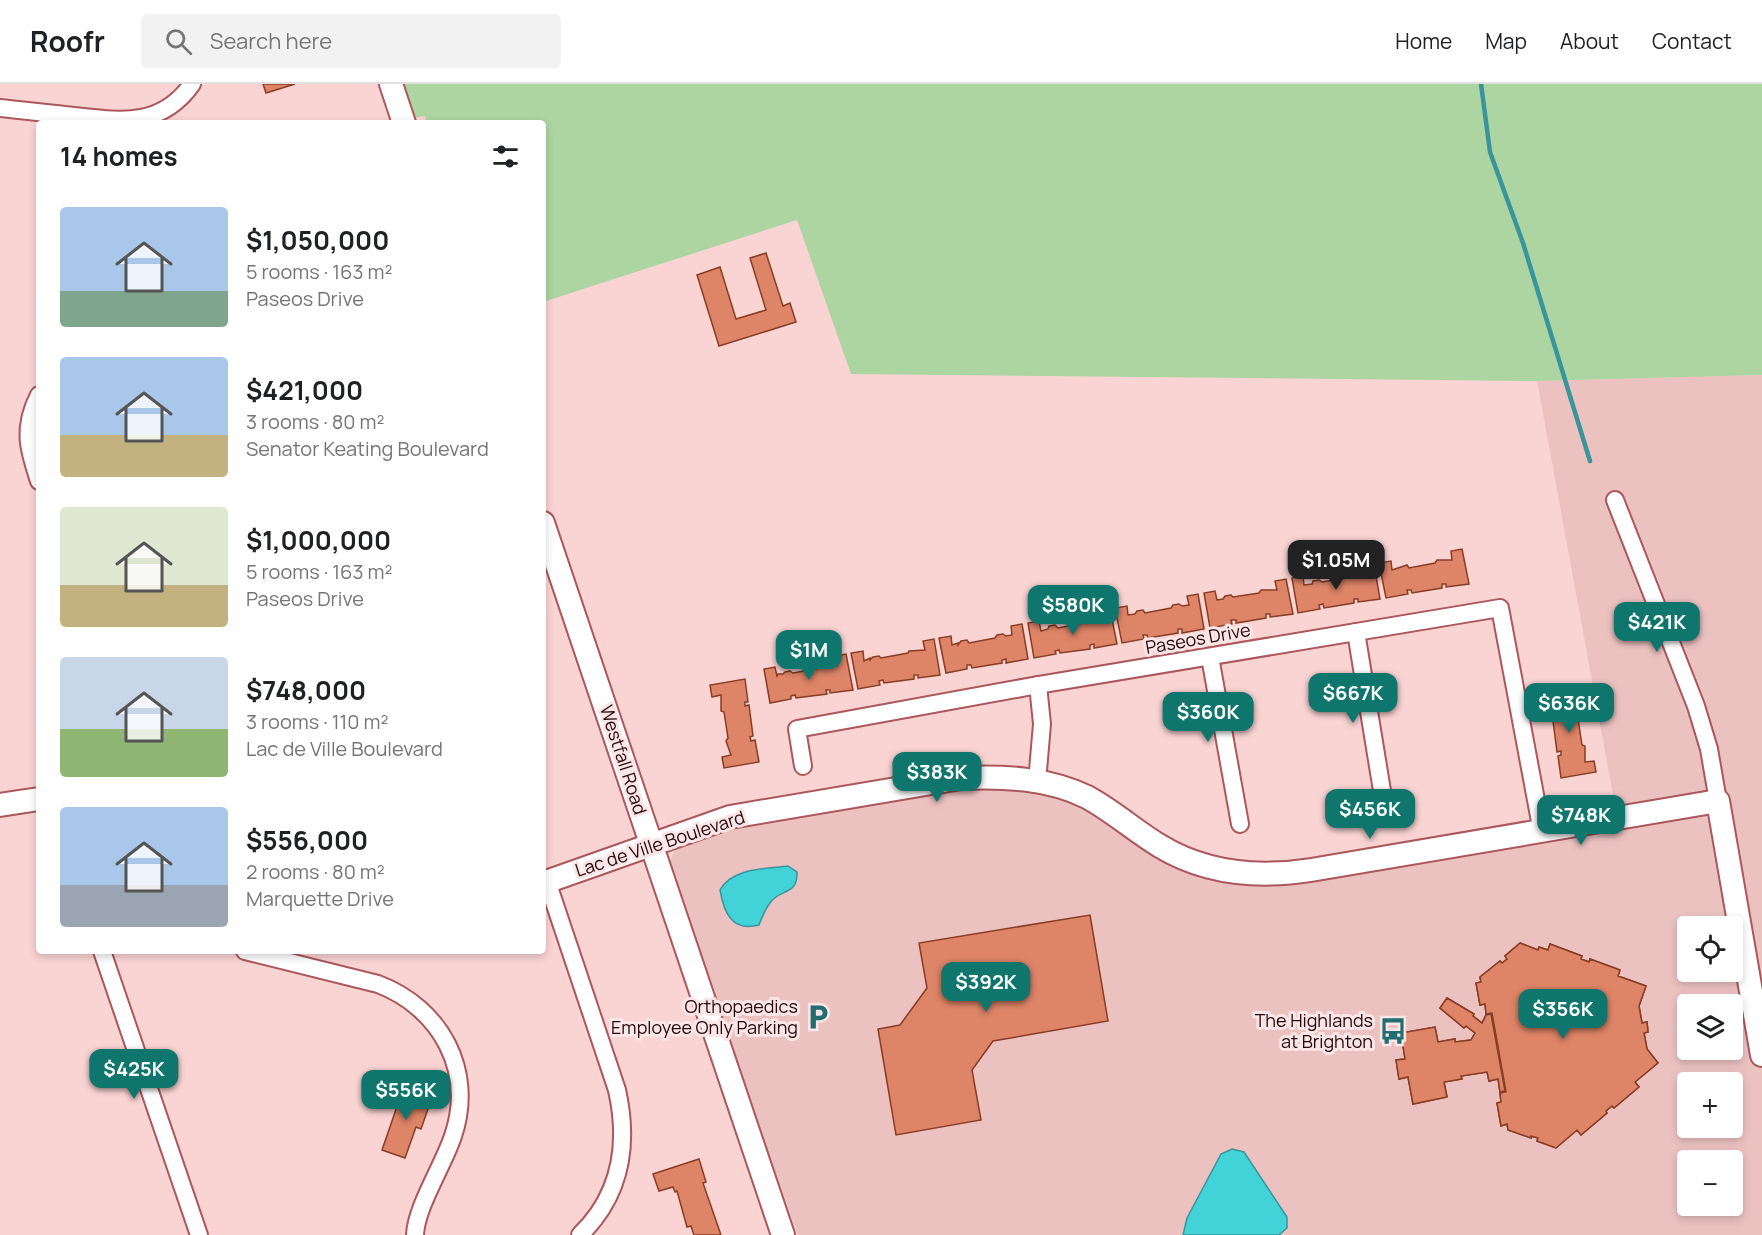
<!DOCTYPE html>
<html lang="en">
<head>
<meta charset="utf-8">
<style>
	:root { --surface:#fff; --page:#f2f2f2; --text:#202124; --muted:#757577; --line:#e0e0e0; --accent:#0f766e }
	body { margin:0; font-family:Manrope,sans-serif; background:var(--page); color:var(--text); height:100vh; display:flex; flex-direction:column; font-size:22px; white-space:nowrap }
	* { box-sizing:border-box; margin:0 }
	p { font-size:20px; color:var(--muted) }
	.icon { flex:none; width:33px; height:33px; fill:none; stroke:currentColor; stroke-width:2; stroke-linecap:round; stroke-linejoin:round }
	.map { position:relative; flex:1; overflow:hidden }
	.drawer { position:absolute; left:36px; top:36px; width:510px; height:834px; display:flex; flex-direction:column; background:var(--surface); border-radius:6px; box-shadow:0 3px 9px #0003 }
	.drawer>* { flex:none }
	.controls { position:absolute; left:1677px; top:832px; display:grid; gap:12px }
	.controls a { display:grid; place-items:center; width:66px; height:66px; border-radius:6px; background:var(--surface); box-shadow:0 3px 9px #0003; font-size:30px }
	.price { position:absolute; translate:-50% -51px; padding:0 14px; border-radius:12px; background:var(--accent); color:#fff; font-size:20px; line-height:39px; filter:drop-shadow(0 2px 3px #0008) }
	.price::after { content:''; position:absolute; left:50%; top:36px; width:18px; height:14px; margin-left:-9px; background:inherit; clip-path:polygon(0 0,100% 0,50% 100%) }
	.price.current { background:#222; color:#fff }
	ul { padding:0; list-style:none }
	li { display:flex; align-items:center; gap:18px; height:150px; padding:0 24px }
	li span { display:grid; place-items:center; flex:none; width:168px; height:120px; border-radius:6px; color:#555 }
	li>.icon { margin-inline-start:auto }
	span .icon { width:72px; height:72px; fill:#fffc; stroke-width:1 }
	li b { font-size:26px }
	h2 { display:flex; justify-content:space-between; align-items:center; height:72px; padding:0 24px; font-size:26px }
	header { display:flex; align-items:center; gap:36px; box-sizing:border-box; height:84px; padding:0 30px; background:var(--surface); border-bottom:2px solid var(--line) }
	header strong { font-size:28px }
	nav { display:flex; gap:33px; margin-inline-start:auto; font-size:21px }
	.search { width:420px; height:54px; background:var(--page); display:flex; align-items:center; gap:15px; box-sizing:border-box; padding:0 21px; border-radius:6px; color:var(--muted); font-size:22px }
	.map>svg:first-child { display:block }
</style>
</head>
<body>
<header>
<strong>Roofr</strong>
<div class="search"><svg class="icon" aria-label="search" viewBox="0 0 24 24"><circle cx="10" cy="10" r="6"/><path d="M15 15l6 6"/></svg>Search here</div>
<nav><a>Home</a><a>Map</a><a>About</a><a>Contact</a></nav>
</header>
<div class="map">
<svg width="1762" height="1151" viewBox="0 0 1762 1151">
	<rect width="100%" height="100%" fill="#fad4d3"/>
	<path fill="#ecc2c1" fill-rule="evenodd" d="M1762 291V1151H798L764 1057 669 784 672 772 676 765 685 759 734 743 946 706 989 702 1040 708 1061 714 1271 801H1283L1464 771 1620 749 1537 297ZM1688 843H1732V888H1688ZM1688 921H1732V966H1688ZM1688 999H1732V1044H1688ZM1688 1077H1732V1122H1688Z"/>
	<path fill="#acd5a1" d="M401 0H1762V291L1537 297 851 290 797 136 543 218V39H427L425 32 413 34Z"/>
	<g fill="#42d3d8" stroke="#39959a" stroke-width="1.5">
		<path d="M788 782 797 788C798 812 780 804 770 819 765 825 762 834 759 841 732 848 724 829 720 806 732 784 765 785 788 782Z"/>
		<path d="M1232 1065 1244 1068 1287 1133V1144L1279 1151H1183L1187 1134 1221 1070Z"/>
	</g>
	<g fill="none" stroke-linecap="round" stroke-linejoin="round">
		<path stroke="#39959a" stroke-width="4.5" d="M1481 0 1490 68 1523 159 1590 377"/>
	</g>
	<g fill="#de8467" stroke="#883d24" stroke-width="1.5" fill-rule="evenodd">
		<path d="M263 0H295L266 9Z"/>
		<path d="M766 169 783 222 790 219 796 238 719 262 697 191 720 183 736 235 766 226 750 174Z"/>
		<path d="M1462 465 1469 500 1446 503V500H1442V504L1412 509 1411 506H1407L1408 510 1386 514 1379 479 1391 477 1392 486 1407 481 1409 484 1435 479 1437 476H1452L1451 467Z"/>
		<path d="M1374 480 1380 515 1358 518V515H1354V519L1324 524 1323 520 1319 521 1320 525 1298 529 1292 494 1303 492 1304 501 1312 500 1313 497 1319 496 1322 498 1347 494 1349 491H1365L1363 481Z"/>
		<path d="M1286 495 1293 530 1270 533V530H1266V534L1236 539V536H1231L1232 540 1210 544 1204 509 1215 507 1217 516 1223 515 1225 512 1231 511 1233 513 1259 509 1261 506H1277L1275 497Z"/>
		<path d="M1198 510 1204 545 1182 549V545H1178V549L1148 554 1147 551H1143L1144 555 1122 559 1115 524 1127 522 1128 531 1135 530 1137 527 1143 526 1145 529 1171 524 1173 521 1179 520 1182 522 1189 521 1187 512Z"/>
		<path d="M1110 525 1117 560 1094 564V560L1090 561V565L1060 569 1059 566 1055 567 1056 570 1034 574 1028 539 1039 537 1041 547 1048 545 1049 542 1055 541 1058 544 1083 539 1085 536 1091 535 1094 537 1101 536 1099 527Z"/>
		<path d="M1022 540 1028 575 1006 579V575L1002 576V579L972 584 971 581H967V585L946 589 939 554 951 552 952 561 958 559V561L961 557 967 556 969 559 995 554 997 551 1003 550 1006 552 1012 551 1011 542Z"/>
		<path d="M934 555 940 591 918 594V591H914V595L884 599 883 596 879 597 880 601 858 605 851 569 863 567 864 577 870 574V576L873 573 879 572 881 574 908 569 909 567 925 566 923 557Z"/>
		<path d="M846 570 853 606 830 609V606H826L827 610 796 614 795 611 791 612V615L770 619 764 585 775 583 777 592 778 590H783L785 588 790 587 793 589 820 584 821 581 828 580 830 583 835 582H837L835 572Z"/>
		<path d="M745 595 748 618H745V622L749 621 753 652 750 653 751 657 755 656 759 678 724 684 722 673 731 671 726 657 728 654 724 628 721 627V611L712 613 710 601Z"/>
		<path d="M1582 605 1584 616 1575 618 1580 632 1578 635 1582 661 1585 662V678L1594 677 1596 688 1561 694 1558 672 1561 671V667L1557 668 1553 637H1556L1555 632 1551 633 1547 611Z"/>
		<path d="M1090 831 1108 937 993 957 972 986 981 1036 896 1051 878 945 900 941 927 904 919 859Z"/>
		<path d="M1520 859 1538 866 1539 863 1548 866 1550 860 1582 872 1581 875 1589 878 1590 875 1620 886 1618 892 1646 902 1639 922 1642 939 1647 938 1648 948 1644 949 1647 965 1658 979 1635 998 1639 1003 1614 1024 1612 1022 1606 1027 1607 1029 1581 1051 1577 1046 1556 1064 1537 1057 1538 1054 1531 1052V1054L1508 1046 1507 1040 1501 1042 1497 1019 1501 1018 1500 1009 1506 1008 1492 929 1486 930 1485 920 1480 921 1476 899 1481 898 1480 893 1500 877 1502 879 1507 875 1505 872ZM1531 896 1541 899 1539 903 1595 924 1593 929 1609 936 1607 942 1610 958 1614 964 1601 974 1605 979 1559 1017 1561 1020 1553 1027 1537 1021 1536 1015 1548 1013 1545 993 1551 992 1547 970 1541 971 1538 953 1544 952 1540 929 1534 930 1531 910 1519 912 1518 906Z"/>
		<path d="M1520 859 1538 866 1539 863 1548 866 1550 860 1582 872 1581 875 1589 878 1590 875 1620 886 1618 892 1646 902 1639 922 1642 939 1647 938 1648 948 1644 949 1647 965 1658 979 1635 998 1639 1003 1614 1024 1612 1022 1606 1027 1607 1029 1581 1051 1577 1046 1556 1064 1537 1057 1538 1054 1531 1052V1054L1508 1046 1507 1040 1501 1042 1497 1019 1501 1018 1500 1009 1506 1008 1492 929 1486 930 1485 920 1480 921 1476 899 1481 898 1480 893 1500 877 1502 879 1507 875 1505 872Z"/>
		<path d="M1447 914 1474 930 1473 932 1482 939 1486 931 1491 930 1505 1007 1500 1008 1498 995 1489 997 1487 988 1461 992 1462 995 1444 998 1447 1013 1413 1020 1408 993 1399 995 1396 976 1405 975 1401 949 1435 943 1438 958 1455 955V958L1471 956 1475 949 1466 942 1464 944 1440 924Z"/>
		<path d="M1447 914 1474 930 1473 932 1482 939 1486 931 1491 930 1505 1007 1500 1008 1498 995 1489 997 1487 988 1461 992 1462 995 1444 998 1447 1013 1413 1020 1408 993 1399 995 1396 976 1405 975 1401 949 1435 943 1438 958 1455 955V958L1471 956 1475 949 1466 942 1464 944 1440 924Z"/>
		<path d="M404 1002 429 1010 426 1021 429 1022 421 1045 416 1043 405 1074 382 1066Z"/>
		<path d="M699 1075 706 1098 703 1099 721 1151H694L691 1142 687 1143 677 1107 675 1108 673 1103 659 1107 653 1090Z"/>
	</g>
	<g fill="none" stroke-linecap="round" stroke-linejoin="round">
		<defs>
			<g id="street">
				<path d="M0 24C25 27 49 29 74 32 120 37 161 44 192 0"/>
				<path d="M39 311C22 344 28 364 39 397"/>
				<path d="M1615 416 1696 622 1709 665 1718 717"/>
				<path d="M1356 548 1385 725"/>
				<path d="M1210 573 1240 740"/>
				<path d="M803 682 797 645 1038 601 1500 524 1542 748"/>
				<path d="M1037 698 1042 640 1038 601"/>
				<path d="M547 797 617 1006C629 1060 621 1111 580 1151"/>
				<path d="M102 867 199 1151"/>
				<path d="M245 867 378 900C441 924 475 987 453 1052 444 1080 416 1123 415 1151"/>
			</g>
			<g id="secondary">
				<path d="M391 0 404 39"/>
				<path d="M543 439 783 1151"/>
				<path d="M0 721 39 715"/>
				<path d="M543 799 730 733 961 694C1003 692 1048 694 1087 713 1113 727 1135 747 1160 762 1206 790 1259 794 1311 786L1718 717 1762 971"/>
			</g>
		</defs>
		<use href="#street" stroke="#ab575b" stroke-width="20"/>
		<use href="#secondary" stroke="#ab575b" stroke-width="26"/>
		<use href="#street" stroke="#fff" stroke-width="16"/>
		<use href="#secondary" stroke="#fff" stroke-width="22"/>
	</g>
	<defs>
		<symbol id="parking-bare" viewBox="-9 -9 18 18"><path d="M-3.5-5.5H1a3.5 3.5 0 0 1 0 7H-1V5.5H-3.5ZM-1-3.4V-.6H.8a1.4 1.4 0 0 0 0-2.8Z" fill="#216d70" stroke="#fae6e6" stroke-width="2.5" paint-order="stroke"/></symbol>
		<symbol id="bus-bare" viewBox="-9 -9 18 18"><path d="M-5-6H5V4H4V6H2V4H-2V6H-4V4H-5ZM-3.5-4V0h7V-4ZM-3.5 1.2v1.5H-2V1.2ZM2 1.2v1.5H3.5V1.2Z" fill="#216d70" stroke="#fae6e6" stroke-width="2.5" paint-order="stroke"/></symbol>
	</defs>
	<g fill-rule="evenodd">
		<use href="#parking-bare" x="799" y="914" width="38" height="38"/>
		<use href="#bus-bare" x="1374" y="928" width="38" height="38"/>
	</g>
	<g text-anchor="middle" stroke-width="6" stroke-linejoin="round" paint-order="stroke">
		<g font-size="18" fill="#250508" stroke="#fae6e6">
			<text transform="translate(1198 555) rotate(-10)" y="6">Paseos Drive</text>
			<text transform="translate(623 676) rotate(72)" y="6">Westfall Road</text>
			<text transform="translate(660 760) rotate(-18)" y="6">Lac de Ville Boulevard</text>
		</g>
		<g font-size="18" fill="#250508" stroke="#fae6e6" text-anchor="end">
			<text x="798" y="929">Orthopaedics<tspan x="798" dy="21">Employee Only Parking</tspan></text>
			<text x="1373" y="943">The Highlands<tspan x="1373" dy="21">at Brighton</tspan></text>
		</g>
	</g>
</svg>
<div class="controls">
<a><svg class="icon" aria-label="locate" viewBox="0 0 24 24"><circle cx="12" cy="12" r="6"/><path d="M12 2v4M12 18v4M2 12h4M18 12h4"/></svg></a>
<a><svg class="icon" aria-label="layers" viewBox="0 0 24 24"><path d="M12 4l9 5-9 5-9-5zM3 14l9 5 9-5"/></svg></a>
<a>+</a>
<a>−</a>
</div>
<b class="price current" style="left:1336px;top:507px">$1.05M</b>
<b class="price" style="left:1073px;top:552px">$580K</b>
<b class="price" style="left:1657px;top:569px">$421K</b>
<b class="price" style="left:809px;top:597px">$1M</b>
<b class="price" style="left:1353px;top:640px">$667K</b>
<b class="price" style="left:1569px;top:650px">$636K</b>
<b class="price" style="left:1208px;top:659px">$360K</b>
<b class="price" style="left:937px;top:719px">$383K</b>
<b class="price" style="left:1370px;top:756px">$456K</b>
<b class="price" style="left:1581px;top:762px">$748K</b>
<b class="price" style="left:986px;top:929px">$392K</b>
<b class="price" style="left:1563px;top:956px">$356K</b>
<b class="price" style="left:134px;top:1016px">$425K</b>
<b class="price" style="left:406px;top:1037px">$556K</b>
<section class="drawer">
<h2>14 homes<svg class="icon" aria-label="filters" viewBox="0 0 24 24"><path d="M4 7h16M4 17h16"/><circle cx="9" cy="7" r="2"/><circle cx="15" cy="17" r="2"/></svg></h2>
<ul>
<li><span style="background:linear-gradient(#a9c7e8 70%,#7fa58c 0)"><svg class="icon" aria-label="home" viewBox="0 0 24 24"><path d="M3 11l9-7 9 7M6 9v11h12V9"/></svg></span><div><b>$1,050,000</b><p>5 rooms · 163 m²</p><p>Paseos Drive</p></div></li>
<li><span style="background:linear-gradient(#a9c7e8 65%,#c2b280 0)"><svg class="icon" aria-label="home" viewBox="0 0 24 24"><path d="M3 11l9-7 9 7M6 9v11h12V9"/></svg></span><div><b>$421,000</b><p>3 rooms · 80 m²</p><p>Senator Keating Boulevard</p></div></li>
<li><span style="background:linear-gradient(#dfe7d0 65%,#c2b280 0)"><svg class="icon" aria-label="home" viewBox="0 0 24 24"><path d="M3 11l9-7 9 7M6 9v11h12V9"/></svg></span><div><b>$1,000,000</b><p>5 rooms · 163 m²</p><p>Paseos Drive</p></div></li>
<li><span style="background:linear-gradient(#c9d6e8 60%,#8fb573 0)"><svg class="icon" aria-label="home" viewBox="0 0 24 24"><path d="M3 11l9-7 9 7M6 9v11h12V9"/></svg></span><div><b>$748,000</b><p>3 rooms · 110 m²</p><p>Lac de Ville Boulevard</p></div></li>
<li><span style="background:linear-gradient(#a9c7e8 65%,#9aa5b1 0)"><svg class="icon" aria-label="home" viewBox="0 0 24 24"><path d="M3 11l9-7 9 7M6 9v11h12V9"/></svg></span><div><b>$556,000</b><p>2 rooms · 80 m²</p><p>Marquette Drive</p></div></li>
</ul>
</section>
</div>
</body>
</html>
